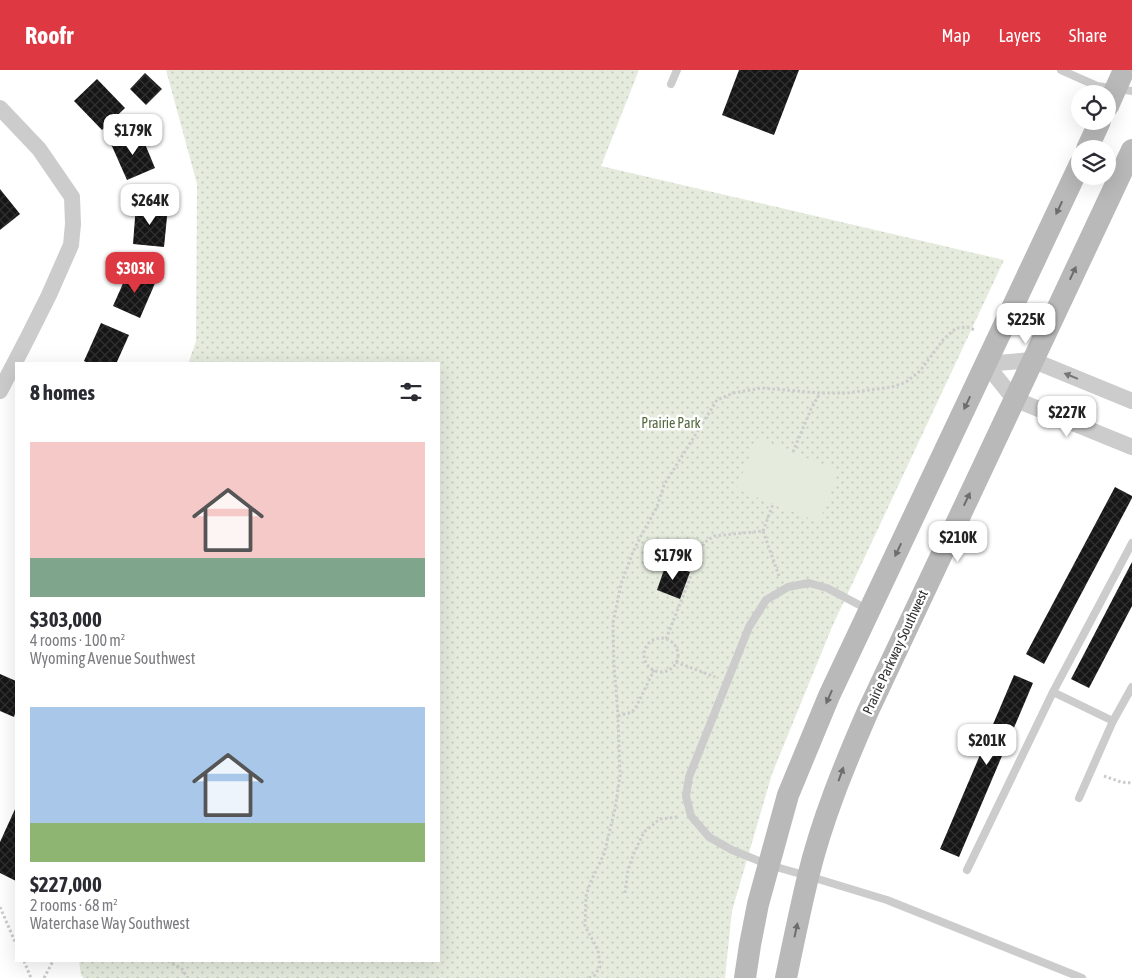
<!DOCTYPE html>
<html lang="en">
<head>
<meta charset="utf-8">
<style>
	:root { --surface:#fff; --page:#f7f7f7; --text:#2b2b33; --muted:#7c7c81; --accent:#de3943 }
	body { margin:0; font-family:"Asap Condensed",sans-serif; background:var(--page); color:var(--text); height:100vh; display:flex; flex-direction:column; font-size:19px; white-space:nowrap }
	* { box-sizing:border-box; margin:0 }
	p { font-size:16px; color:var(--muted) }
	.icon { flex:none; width:28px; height:28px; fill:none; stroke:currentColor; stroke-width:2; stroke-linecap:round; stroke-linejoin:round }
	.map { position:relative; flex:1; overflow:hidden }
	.details { position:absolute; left:15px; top:292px; width:425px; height:600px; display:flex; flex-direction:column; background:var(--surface); border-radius:0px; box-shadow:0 5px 20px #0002 }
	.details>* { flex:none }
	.tools { position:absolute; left:1071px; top:15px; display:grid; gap:10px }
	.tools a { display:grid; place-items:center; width:45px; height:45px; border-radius:50%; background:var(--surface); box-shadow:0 5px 20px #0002; font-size:25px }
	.price { position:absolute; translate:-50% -42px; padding:0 11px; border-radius:10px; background:#fff; color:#222; font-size:16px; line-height:32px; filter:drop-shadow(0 1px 2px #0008) }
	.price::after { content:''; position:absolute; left:50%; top:30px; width:15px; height:11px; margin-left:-8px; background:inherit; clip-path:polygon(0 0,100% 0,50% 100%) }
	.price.selected { background:var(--accent); color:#fff }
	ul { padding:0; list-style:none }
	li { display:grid; align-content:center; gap:10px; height:265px; padding:0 15px }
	li span { display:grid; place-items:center; height:155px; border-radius:0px; color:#555 }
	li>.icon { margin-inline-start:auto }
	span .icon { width:90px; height:90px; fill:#fffc; stroke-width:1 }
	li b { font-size:21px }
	h2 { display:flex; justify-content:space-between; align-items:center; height:60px; padding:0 15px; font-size:21px }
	header { display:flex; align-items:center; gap:30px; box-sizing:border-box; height:70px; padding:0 25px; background:var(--accent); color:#fff }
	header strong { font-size:24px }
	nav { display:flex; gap:28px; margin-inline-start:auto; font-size:18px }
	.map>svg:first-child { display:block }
</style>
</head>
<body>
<header>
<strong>Roofr</strong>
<nav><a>Map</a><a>Layers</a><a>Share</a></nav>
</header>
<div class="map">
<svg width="1132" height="908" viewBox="0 0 1132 908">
	<defs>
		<pattern id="park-dots" width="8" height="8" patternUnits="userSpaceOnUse" patternTransform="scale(1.25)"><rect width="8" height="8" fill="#e5ecde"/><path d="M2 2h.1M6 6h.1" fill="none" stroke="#c5cbbf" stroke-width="1.8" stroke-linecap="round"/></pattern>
		<pattern id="building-cross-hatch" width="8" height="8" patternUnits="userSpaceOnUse" patternTransform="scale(1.25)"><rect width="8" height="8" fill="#161616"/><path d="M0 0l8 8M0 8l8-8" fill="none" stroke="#303030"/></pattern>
	</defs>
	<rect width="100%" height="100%" fill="#fff"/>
	<path fill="url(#park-dots)" d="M166 0H639L601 96 1004 190 832 557 772 704 732 841 725 908H84L81 905 79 891H439V294H188L196 271 197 114Z"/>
	<path fill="#e5ecde" d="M757 368 839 401 819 452 736 419Z"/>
	<g fill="url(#building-cross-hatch)">
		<path d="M739 0H799L774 65 722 45Z"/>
		<path d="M145 3 162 19 146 35 130 19Z"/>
		<path d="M97 9 125 38 102 60 74 31Z"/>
		<path d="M140 62 155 98 127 110 111 74Z"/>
		<path d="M0 119 20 144 0 160Z"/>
		<path d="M136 135 168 137 164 177 133 174Z"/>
		<path d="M129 200 156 211 140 248 113 236Z"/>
		<path d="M101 253 129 265 116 294H90L84 291Z"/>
		<path d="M1115 417 1132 426V428L1044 594 1026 584Z"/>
		<path d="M1132 492V536L1089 618 1071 609Z"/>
		<path d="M666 494 690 502 680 529 657 520Z"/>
		<path d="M0 604 16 611V641L14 647 0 641Z"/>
		<path d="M1014 605 1033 613 959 787 940 779Z"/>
		<path d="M16 737V811L0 803V772Z"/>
	</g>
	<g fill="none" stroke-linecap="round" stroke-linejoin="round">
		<g stroke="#ccc" stroke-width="3" stroke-dasharray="2.5 2.5" stroke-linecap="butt">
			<path d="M793 382 811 339 820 323"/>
			<path d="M763 461 773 434"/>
			<circle cx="661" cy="585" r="17"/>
			<path d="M666 569 704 473 714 466 763 461 779 506"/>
			<path d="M676 592 715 607"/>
			<path d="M618 646 632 642 636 637 654 600"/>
			<path d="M1104 706 1121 712 1132 713"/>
			<path d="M625 823 628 800 634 783 644 762 660 749 678 747"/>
			<path d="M0 837 16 874"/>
			<path d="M24 891 31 908"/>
			<path d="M168 891 182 899 188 908"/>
			<path d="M44 908 53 891"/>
			<path d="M589 908 594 906 600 897 598 880 585 856 586 826 591 811 604 784 615 739 620 706 618 646 614 596 613 553 621 514 633 482 642 464 657 437 664 415 717 330 733 323 762 318 820 323H847L892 317 906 312 920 301 943 270 956 258 967 257 975 260"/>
		</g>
		<g stroke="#ccc" stroke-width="8">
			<path d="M1061 0 1097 16 1132 21"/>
			<path d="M671 14 677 0"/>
			<path d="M869 540 827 518 809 513 788 517 766 530 749 557 689 707 686 726 691 746 709 767 732 780 769 795 808 806 887 830 1082 908"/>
			<path d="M1053 622 1113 651"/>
			<path d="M1079 728 1113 651 1132 617"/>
			<path d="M967 800 1053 622 1132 473"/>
		</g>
		<g stroke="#ccc" stroke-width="16">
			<path d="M0 38 39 79 72 127 73 154 71 175 49 225 28 267 0 321"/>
			<path d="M1132 331 1032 290 986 294 1014 329 1132 377"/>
		</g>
		<g stroke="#b9b9b9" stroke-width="22">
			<path d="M1108 36 1124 0"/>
			<path d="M1087 79 1100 51"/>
			<path d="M745 908 750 875 758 834 788 725 829 626 1080 94"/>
			<path d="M786 908C793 874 800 840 808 807 822 749 845 694 868 641L1132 80"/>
		</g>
	</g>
	<defs><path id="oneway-solid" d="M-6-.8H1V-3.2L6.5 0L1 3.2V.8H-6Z" transform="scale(1.25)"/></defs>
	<g fill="#6d6d6d">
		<use href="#oneway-solid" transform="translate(1059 138) rotate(115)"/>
		<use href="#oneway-solid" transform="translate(1073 203) rotate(-65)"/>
		<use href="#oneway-solid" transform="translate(967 333) rotate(115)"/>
		<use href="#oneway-solid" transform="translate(967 429) rotate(-65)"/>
		<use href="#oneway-solid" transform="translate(898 480) rotate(115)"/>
		<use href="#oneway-solid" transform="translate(829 627) rotate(114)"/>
		<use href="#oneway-solid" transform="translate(841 704) rotate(-70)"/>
		<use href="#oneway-solid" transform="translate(796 860) rotate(-78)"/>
	</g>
	<use fill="#767676" href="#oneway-solid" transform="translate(1071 306) rotate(-158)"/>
	<g text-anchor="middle" stroke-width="5" stroke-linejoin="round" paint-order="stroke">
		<g font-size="14" fill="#52693e" stroke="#fff">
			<text x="671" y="358">Prairie Park</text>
		</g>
		<g font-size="14" fill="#2f2f2f" stroke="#fff">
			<text transform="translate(895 582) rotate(-65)" y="5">Prairie Parkway Southwest</text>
		</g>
	</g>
</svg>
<div class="tools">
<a><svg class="icon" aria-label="locate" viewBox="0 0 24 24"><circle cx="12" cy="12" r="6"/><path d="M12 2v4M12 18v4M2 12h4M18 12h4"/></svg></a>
<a><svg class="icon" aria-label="layers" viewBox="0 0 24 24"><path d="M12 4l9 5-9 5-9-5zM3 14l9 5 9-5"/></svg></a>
</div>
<b class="price" style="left:133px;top:86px">$179K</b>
<b class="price" style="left:150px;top:156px">$264K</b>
<b class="price selected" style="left:135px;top:224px">$303K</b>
<b class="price" style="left:1026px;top:275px">$225K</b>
<b class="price" style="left:1067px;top:368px">$227K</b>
<b class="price" style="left:958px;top:493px">$210K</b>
<b class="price" style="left:673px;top:511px">$179K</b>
<b class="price" style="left:987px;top:696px">$201K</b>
<section class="details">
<h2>8 homes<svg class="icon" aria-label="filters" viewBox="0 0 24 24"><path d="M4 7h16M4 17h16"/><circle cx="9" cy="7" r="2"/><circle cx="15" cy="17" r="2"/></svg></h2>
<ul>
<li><span style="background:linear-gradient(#f6c9c9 75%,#7fa58c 0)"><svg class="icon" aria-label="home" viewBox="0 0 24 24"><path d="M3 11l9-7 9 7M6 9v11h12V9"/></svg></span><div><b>$303,000</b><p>4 rooms · 100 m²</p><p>Wyoming Avenue Southwest</p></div></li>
<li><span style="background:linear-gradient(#a9c7e8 75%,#8fb573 0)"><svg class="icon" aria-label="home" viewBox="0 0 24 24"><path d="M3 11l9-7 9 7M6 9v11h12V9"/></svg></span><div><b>$227,000</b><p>2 rooms · 68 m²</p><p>Waterchase Way Southwest</p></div></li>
</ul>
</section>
</div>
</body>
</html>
